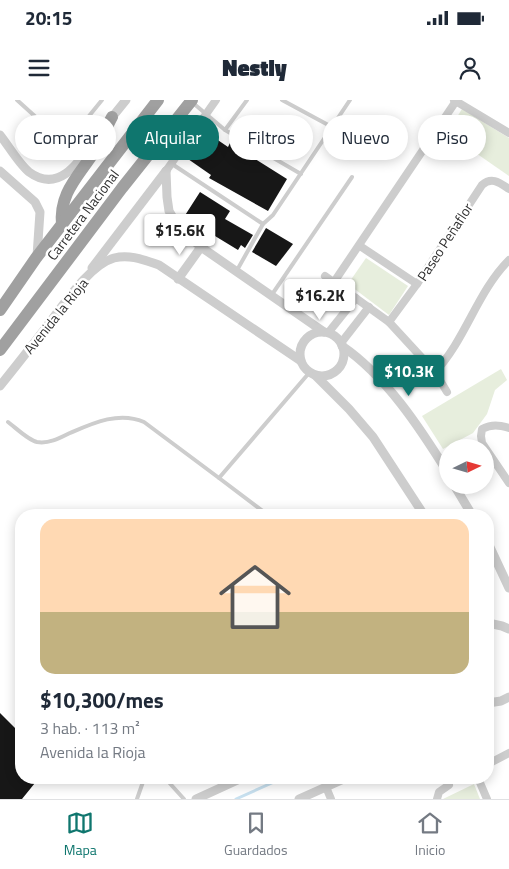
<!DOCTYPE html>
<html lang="es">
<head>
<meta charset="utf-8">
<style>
	:root { --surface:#fff; --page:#f2f2f3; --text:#1f2937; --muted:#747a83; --line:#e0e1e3; --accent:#0f766e }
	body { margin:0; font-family:"Titillium Web",sans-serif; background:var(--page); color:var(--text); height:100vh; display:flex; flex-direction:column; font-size:19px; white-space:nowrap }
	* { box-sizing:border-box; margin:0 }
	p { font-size:16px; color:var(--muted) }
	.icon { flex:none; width:28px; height:28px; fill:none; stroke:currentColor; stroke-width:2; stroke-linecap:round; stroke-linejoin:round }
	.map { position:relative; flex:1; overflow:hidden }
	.drawer { position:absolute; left:15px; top:409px; width:479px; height:275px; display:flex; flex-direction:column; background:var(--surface); border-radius:20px; box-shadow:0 2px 12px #0003 }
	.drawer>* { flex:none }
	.top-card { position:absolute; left:15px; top:15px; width:480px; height:45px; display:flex; gap:10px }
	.needle { width:32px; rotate:85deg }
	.tools { position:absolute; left:439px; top:339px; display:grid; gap:10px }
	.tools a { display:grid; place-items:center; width:55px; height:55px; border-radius:50%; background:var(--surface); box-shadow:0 2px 12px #0003; font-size:25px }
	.price { position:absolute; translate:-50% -42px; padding:0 11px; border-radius:5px; background:#fff; color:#222; font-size:16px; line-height:32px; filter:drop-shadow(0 1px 2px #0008) }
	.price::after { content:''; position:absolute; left:50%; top:30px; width:15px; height:11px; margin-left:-8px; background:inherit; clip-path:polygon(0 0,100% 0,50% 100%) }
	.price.current { background:var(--accent); color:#fff }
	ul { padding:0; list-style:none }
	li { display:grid; align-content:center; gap:10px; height:265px; padding:0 25px }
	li+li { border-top:1px solid var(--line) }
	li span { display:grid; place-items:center; height:155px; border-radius:15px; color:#555 }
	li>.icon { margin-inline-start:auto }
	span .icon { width:90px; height:90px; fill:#fffc; stroke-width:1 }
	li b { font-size:21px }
	.pill { padding:0 18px; border-radius:22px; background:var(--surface); box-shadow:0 2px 12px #0003; font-size:18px; line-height:45px }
	.pill.current { background:var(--accent); color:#fff }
	.status { display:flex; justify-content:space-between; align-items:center; height:35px; padding:0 25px; background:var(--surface); direction:ltr }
	.status svg { height:14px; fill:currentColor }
	header { display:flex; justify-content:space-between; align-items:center; height:65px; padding:0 25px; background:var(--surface); font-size:22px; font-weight:800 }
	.tab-bar { display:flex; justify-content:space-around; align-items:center; height:70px; border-top:1px solid var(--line); background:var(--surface); font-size:14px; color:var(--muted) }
	.tab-bar a { display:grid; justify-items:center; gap:2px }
	.tab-bar .current { color:var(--accent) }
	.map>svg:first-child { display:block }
</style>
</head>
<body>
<div class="status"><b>20:15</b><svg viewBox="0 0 49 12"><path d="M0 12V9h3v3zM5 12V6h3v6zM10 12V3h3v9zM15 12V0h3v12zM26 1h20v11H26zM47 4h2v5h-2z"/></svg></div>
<header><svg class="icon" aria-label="menu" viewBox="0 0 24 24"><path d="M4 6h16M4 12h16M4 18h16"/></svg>Nestly<svg class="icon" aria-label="person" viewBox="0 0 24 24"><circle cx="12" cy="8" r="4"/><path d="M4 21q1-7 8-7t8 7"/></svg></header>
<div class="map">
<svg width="509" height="699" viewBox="0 0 509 699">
	<rect width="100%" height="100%" fill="#fff"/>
	<g fill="#e7eedd">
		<path d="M462 9 509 38V76L447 33Z"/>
		<path d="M366 158 408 186 389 215 348 184Z"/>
		<path d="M501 269 507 280 495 290 487 314 473 333 443 349 422 316Z"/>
		<path d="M474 684 480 699H443Z"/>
	</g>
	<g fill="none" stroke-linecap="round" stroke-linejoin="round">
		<path stroke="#c8e1f0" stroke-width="3" d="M236 699 283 678"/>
	</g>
	<g fill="#171717">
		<path d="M206 32 228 47 230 43 287 79 268 111 209 78 211 75 188 59Z"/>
		<path d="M200 92 230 111 225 119 253 135 245 148 241 145 238 150 215 136 211 141 182 120Z"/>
		<path d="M266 128 293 144 276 166 252 152Z"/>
		<path d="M0 613 21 634V678H39L22 699H0Z"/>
	</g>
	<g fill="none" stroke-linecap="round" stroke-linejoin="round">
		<g stroke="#cdcdcd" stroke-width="4">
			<path d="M17 0 59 38 63 40 72 37 102 0"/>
			<path d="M282 0 332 27"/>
			<path d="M193 3 225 30 301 74"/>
			<path d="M225 30 247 0"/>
			<path d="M172 64 263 124"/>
			<path d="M236 172 263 124 273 115 350 0"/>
			<path d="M271 196 352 77"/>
			<path d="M8 322C16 328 28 340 37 342 49 344 60 338 70 333 93 323 119 311 144 322L219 378 309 273"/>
			<path d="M219 378 268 415"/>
			<path d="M165 678 184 699"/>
			<path d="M137 699 144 679 146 678"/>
		</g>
		<g stroke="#cdcdcd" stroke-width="8">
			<path d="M454 0 509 33"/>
			<path d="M166 71 216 0"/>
			<path d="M360 146 417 184"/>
			<path d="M325 176 389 222 435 272 447 292"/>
			<path d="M334 182 456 1"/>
			<path d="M389 222 417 184 482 85C492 76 500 83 509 89"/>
			<path d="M328 233 356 198"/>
			<path d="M341 243 369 207"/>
			<path d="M435 272C466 239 477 192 509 160"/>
			<path d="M509 328C499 325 492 324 482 329L481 336 482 343 509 383"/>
			<path d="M488 664 509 653"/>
			<path d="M457 678 458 679 462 678"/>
			<path d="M478 678 487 699"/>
			<path d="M326 687 331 699"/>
			<path d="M437 699 439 692 449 685 445 678"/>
		</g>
		<g stroke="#cdcdcd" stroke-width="9">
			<path d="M109 21 126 0"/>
			<path d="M0 35C8 45 19 64 29 72 60 95 81 59 96 38"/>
			<path d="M0 71 35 102 40 112 37 156"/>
			<path d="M166 71 167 97 169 111 179 128 201 147 324 232"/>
			<path d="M92 168 166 71"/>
			<path d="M178 179 201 147"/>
			<circle cx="322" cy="254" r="22"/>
			<path d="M342 246C386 276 420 328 448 373"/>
			<path d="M316 276 349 309 373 337 424 415"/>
			<path d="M0 286C16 266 32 246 47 226 63 206 89 165 114 158 130 154 144 160 159 165L301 261"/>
			<path d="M454 385 472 415"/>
			<path d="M488 443 509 488"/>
			<path d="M488 523 502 526 509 529"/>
			<path d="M488 603 501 601 509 597"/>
			<path d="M196 699 242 678"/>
			<path d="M299 699 346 678"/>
		</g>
		<g stroke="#a0a0a0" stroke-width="12">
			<path d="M62 125C59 93 78 77 94 52 101 41 106 28 112 17"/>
			<path d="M0 210 36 158 158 0"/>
			<path d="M0 250 122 88 192 0"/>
		</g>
	</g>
	<g text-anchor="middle" stroke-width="5" stroke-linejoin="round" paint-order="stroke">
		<g font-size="14" fill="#303030" stroke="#fff">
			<text transform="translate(83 115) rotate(-53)" y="5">Carretera Nacional</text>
			<text transform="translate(445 142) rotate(-57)" y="5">Paseo Peñaflor</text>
			<text transform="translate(56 216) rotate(-51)" y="5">Avenida la Rioja</text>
		</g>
	</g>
</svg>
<div class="tools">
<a><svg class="needle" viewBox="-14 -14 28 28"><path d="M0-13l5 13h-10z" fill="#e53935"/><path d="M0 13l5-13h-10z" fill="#747a83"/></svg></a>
</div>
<b class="price" style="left:180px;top:156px">$15.6K</b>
<b class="price" style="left:320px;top:221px">$16.2K</b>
<b class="price current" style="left:409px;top:297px">$10.3K</b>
<div class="top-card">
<a class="pill">Comprar</a>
<a class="pill current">Alquilar</a>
<a class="pill">Filtros</a>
<a class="pill">Nuevo</a>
<a class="pill">Piso</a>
</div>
<section class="drawer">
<ul>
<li><span style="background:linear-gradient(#ffd9b3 60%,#c2b280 0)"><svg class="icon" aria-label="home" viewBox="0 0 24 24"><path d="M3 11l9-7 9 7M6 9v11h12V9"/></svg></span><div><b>$10,300/mes</b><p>3 hab. · 113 m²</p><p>Avenida la Rioja</p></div></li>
</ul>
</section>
</div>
<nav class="tab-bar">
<a class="current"><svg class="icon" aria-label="map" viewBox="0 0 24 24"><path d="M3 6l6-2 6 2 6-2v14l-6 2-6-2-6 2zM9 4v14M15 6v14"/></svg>Mapa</a>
<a><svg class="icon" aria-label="saved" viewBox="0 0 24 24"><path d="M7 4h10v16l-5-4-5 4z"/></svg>Guardados</a>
<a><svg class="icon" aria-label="home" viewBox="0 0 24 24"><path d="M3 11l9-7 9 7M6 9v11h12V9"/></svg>Inicio</a>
</nav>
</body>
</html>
